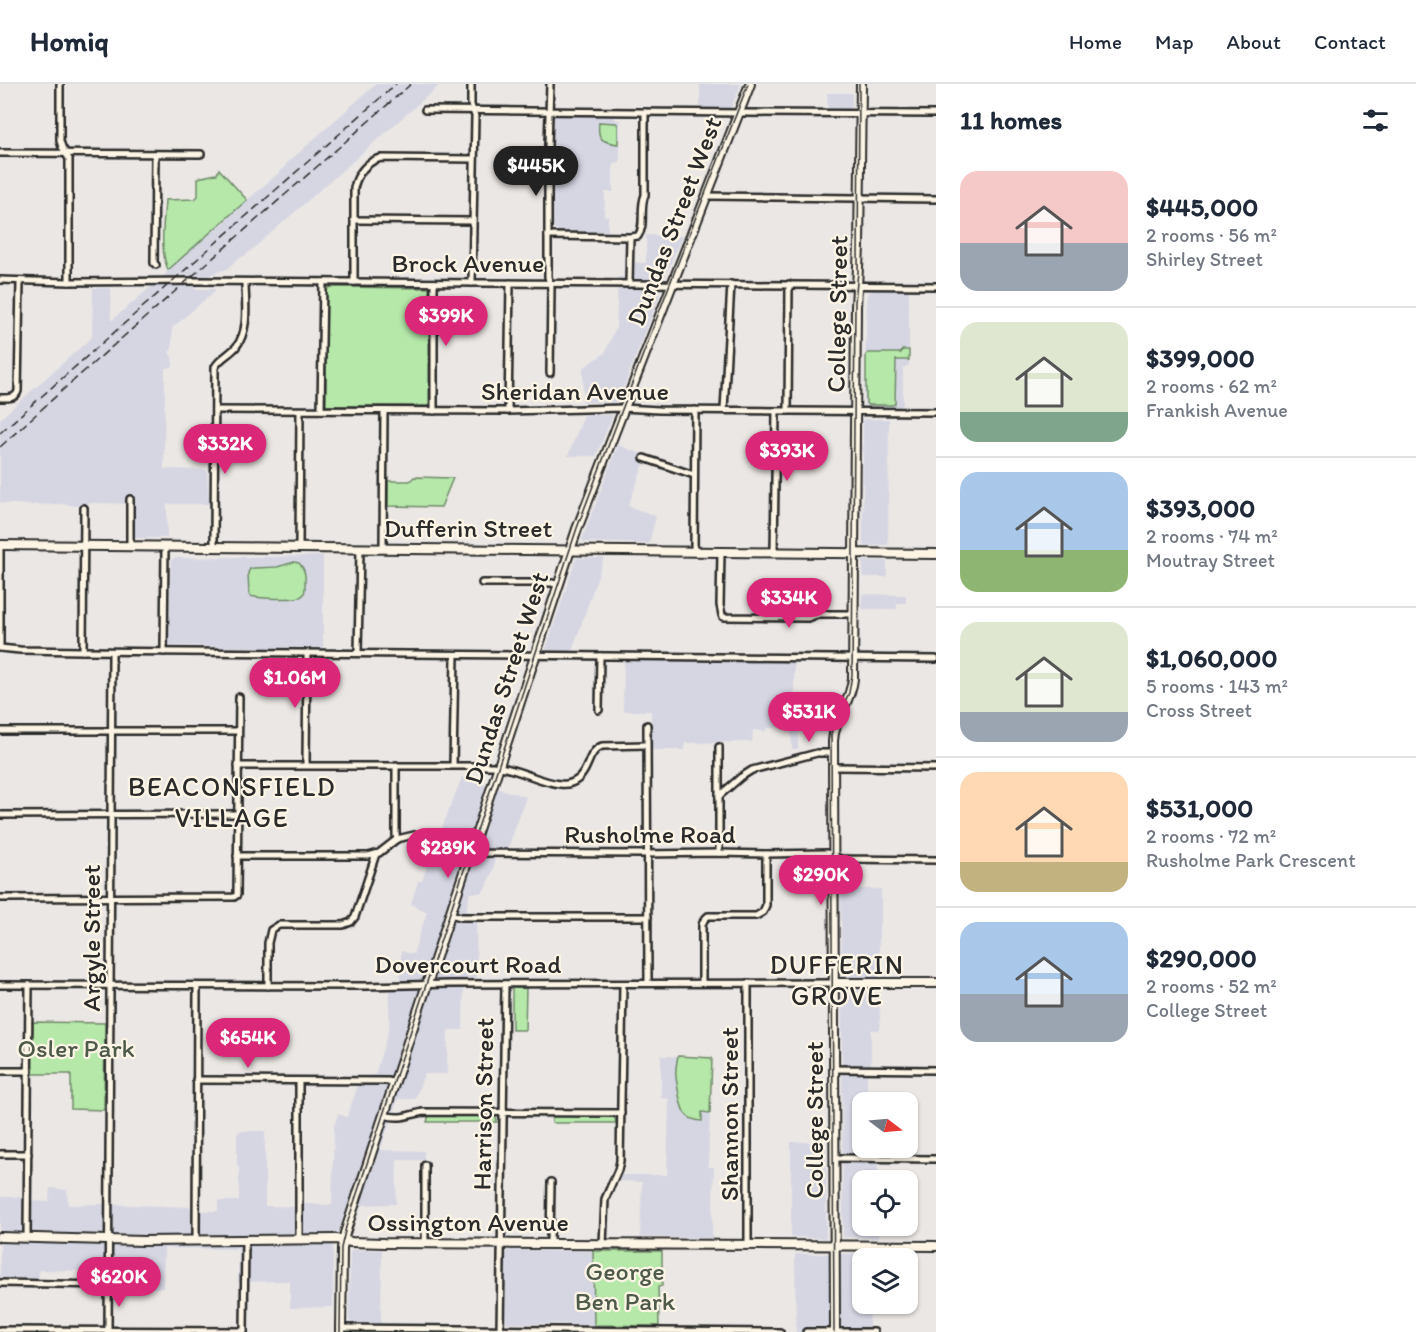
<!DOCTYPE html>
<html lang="en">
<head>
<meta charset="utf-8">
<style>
	:root { --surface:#fff; --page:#f2f2f3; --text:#1f2937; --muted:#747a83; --line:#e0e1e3; --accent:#db2777 }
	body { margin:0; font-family:Itim,sans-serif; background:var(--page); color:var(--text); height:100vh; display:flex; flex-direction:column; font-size:22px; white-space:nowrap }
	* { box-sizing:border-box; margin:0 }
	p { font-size:20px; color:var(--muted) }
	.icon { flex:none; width:33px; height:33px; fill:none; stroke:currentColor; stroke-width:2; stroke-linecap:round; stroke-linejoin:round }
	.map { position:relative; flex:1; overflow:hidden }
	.drawer { display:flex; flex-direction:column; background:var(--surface); width:480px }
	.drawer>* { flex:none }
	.needle { width:39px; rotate:106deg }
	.buttons { position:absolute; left:852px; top:1008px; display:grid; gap:12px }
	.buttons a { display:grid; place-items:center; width:66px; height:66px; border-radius:12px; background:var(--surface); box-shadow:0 2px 4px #0004; font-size:30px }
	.price { position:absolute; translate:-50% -51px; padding:0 14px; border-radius:21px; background:var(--accent); color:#fff; font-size:20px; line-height:39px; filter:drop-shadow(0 2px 3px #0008) }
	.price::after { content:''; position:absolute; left:50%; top:36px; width:18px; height:14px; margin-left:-9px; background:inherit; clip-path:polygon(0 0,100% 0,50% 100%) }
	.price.active { background:#222; color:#fff }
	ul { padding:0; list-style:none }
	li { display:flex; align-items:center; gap:18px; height:150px; padding:0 24px }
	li+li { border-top:2px solid var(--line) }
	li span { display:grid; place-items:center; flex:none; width:168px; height:120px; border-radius:18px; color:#555 }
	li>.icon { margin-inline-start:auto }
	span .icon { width:72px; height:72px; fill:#fffc; stroke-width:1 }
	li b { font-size:26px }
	h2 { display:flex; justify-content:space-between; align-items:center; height:72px; padding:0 24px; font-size:26px }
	header { display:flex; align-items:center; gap:36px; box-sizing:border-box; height:84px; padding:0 30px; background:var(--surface); border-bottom:2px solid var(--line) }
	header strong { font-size:28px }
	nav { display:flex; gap:33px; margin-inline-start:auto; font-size:21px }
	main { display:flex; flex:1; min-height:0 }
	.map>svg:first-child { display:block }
</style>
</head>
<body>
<header>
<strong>Homiq</strong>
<nav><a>Home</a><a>Map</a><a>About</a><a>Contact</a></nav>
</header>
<main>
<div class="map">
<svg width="936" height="1248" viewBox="0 0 936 1248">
	<rect width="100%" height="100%" fill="#ebe7e4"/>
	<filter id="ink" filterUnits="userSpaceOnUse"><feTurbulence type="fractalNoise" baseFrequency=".0167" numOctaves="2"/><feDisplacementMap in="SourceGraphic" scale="12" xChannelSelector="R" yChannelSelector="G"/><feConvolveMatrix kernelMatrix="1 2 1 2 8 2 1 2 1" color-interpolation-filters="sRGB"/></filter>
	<g filter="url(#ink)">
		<g fill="#d6d6e3">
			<path d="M376 0H441L246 171 236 176 227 185 213 189 193 205H215V207L172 244V265L169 268 172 273 173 280 172 283 165 284 164 385 207 386 209 420H167V454H136L135 452V420L92 419 76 422 66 420 28 421 0 419V335L92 253 93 204H111V237L167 189 166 188 183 172 281 87 286 82 285 81Z"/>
			<path d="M700 0H741L731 24H700Z"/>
			<path d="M827 9H852V23L848 26H828Z"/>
			<path d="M555 31 614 32 616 36H620V78L613 79V108H605L604 132H608V147L558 148 552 141 553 32Z"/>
			<path d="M646 151 682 152 659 207 660 210 618 318H583V284L605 269 616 243 618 193H626V178L646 179Z"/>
			<path d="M872 206H909V281L903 284V320L901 323H866L864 320 867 211Z"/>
			<path d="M584 331H613L596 372H568Z"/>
			<path d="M863 335H889L888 461 865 462 863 458Z"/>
			<path d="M618 361 647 372 628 422 656 432 649 460 583 458 582 455Z"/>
			<path d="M323 472V564L169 562 171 476 175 474Z"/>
			<path d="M578 474H604L572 567H549L546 565 576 475Z"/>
			<rect x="863" y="477" width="24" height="16"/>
			<path d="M862 510 906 511V519H897V525H862Z"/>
			<path d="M624 576 794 578V615H797L796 641 799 642 798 665H792L791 643 766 644V647L753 646 752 658 685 659V666H651V627H623Z"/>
			<path d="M462 693 526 713 507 767H495L494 784 486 803 482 809H470L464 837H476L477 894H464L463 946H448L447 990H424L415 1015H398L380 1066 424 1067V1076H397L396 1120 362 1121 349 1117 333 1164V1223L290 1224V1197L238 1198 239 1168 237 1165 164 1164 163 1204 140 1203 139 1188 39 1186 38 1203 0 1202V1113H25L33 1117 49 1118 50 1104 67 1106 68 1121 101 1120 191 1123 192 1127H218V1117H239V1083H237V1050L240 1047H265V1122L303 1123V1120L332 1121 334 1042 338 1030 347 1033 361 992 375 991 389 944 390 906H400L401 867 413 870 427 828 411 820 418 797H422L434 762H435Z"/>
			<path d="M841 805H881V837L879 841V854L880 946H871V980L867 981V1018H862V1064H867V1079H878V1096H862V1142H878V1154L843 1153Z"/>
			<path d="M661 972 712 974 708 1083H714L712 1154 640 1153 642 1098 617 1097 622 1091H667L669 1015 661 1014Z"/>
			<path d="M791 1058H826V1152L825 1154 791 1153Z"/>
			<path d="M352 1166H382L381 1239H352L349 1236 350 1169Z"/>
			<path d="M511 1166 593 1167 594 1241 508 1239 505 1236 506 1172 507 1167Z"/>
			<path d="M795 1170H873V1174H862V1220H871L868 1248H796Z"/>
		</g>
		<g fill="#b5e8a9" stroke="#708a6a" stroke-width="1.5">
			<path d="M599 38 616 39 618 41V60C601 58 597 55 599 38Z"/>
			<path d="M219 85 247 116 168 186C159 164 164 139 165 116L195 115 198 112V95L201 93C207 93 211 90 217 90Z"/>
			<path d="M330 203 429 204V322H326V206Z"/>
			<path d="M902 266H909V276H896L895 320 892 321H868L866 319V271L868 269H901Z"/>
			<path d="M414 393 453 394 441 423 388 422V397H410Z"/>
			<path d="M294 478 299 479C304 484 306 490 305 497 305 501 306 508 303 511 299 517 258 514 250 512L249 510 248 489 250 485 254 484 277 483Z"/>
			<path d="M512 904H526L525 946H512Z"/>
			<path d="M33 938 105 939 104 1026 71 1025V990H32Z"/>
			<path d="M678 972 712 974 710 1029 702 1028V1037C684 1036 682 1026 679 1011 676 994 674 990 678 972Z"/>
			<path d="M429 1031H494L496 1033 497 1038H427Z"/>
			<path d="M554 1031 611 1032 615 1034 616 1039H552V1035Z"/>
			<path d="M593 1167H662V1202L658 1203 659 1242 594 1241Z"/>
		</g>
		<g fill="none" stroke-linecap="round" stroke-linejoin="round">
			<defs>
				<g id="street">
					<path d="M60 0V57L62 63 69 75V198"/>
					<path d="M471 0V21L475 32 472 199"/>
					<path d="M425 26 746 29 936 30"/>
					<path d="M0 69 201 70"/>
					<path d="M155 70 154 179 156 181"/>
					<path d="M706 112 936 115"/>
					<path d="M354 136 473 137"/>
					<path d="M548 152 630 153"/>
					<path d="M0 196 69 198 198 197 936 202"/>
					<path d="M354 198V104C357 90 367 77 381 74L474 75"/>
					<path d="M629 200 630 153 638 152C646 141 639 124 645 111V28"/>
					<path d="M550 289 551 203 548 193V61L550 0"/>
					<path d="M0 314C7 314 16 315 18 307L20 197"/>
					<path d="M215 326 508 327 623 324 659 326 936 328"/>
					<path d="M321 326 323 198"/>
					<path d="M724 326 731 200"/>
					<path d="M434 327V199"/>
					<path d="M508 327 510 199"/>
					<path d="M788 327 789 200"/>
					<path d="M644 374 694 391"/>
					<path d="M130 415V462"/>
					<path d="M0 461V564"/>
					<path d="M214 463 215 283C220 274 229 271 236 263 250 246 245 218 245 198"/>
					<path d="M299 464 300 327"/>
					<path d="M383 465 384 327"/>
					<path d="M694 468 695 326"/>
					<path d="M721 468 720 521 722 531 723 533 808 534 820 530H854"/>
					<path d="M774 468 776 327"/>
					<path d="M482 499H552L559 501"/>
					<path d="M0 564 20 566 83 567 936 575"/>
					<path d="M83 567 84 424"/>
					<path d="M164 568 165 462"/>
					<path d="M358 569 360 465"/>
					<path d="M599 626 600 572"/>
					<path d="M647 641 648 899"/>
					<path d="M0 647H238"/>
					<path d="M719 663V769"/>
					<path d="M306 681 307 569"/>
					<path d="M396 681V751L397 755"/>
					<path d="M453 681 455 571"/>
					<path d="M238 682H492C516 683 538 698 560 700 567 701 573 699 578 695 590 685 587 668 602 662L646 661"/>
					<path d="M833 683 936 684"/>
					<path d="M719 712 741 693 752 686 817 669H833"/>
					<path d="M0 731 237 730"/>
					<path d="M237 772H368L379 769 397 755 414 751 480 769 642 770 719 769 766 770 827 769 841 775 936 776"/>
					<path d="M0 814 234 813 237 811 239 613"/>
					<path d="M450 830 461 833H648"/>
					<path d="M702 899V841L704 836 708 832H756L763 828 766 821V770"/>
					<path d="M0 901 365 902 450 900 834 899"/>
					<path d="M268 902V859L271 846 279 841H343L351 838 355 833 376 770"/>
					<path d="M834 985 936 986"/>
					<path d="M0 987H29"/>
					<path d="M196 996 388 997 395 999"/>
					<path d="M384 1031C401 1036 408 1031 423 1028L621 1029"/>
					<path d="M0 1070H28"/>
					<path d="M835 1074 936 1075"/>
					<path d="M425 1081V1159"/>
					<path d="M27 1153 29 901"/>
					<path d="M299 1156V997"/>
					<path d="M196 1157 197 902"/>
					<path d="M550 1159 551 1098"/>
					<path d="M603 1160 605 1115 618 1086 620 1077 623 900"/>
					<path d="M748 1161V899"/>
					<path d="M0 1199 108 1201"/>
					<path d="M341 1244 780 1248"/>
					<path d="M0 1246 244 1247"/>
					<path d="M500 1246 505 900"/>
					<path d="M108 1248 112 568"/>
					<path d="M244 1248 245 1156"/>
					<path d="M806 1248H874"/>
				</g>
				<g id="secondary">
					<path d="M0 461 936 470"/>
					<path d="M834 899H936"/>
					<path d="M0 1153 143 1157 336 1155 351 1158 384 1159 936 1162"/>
					<path d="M341 1248 342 1164 345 1149 577 445 750 0"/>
					<path d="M835 1248 833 657C834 634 851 618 853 595L856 223 859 163 861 0"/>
				</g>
			</defs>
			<use href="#street" stroke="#2b2b2b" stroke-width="10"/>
			<use href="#secondary" stroke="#2b2b2b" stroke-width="12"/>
			<use href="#street" stroke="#fcf5e5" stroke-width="5"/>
			<use href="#secondary" stroke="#fcf5e5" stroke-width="8"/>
			<g stroke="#2b2b2b" stroke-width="1.5">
				<path d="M340 1248 341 1164 346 1143 577 444 674 189 748 0"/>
				<path d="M834 1248 831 650 834 640 849 609 852 591 855 218 858 188 859 0"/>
			</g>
			<g stroke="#2b2b2b" stroke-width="1.5" stroke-dasharray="9 4.5" stroke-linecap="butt">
				<path d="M0 349 396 0"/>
				<path d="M0 363 65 304 411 0"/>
			</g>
		</g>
	</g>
	<g text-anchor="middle" stroke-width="4.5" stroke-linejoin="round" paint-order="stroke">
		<g font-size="26" fill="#2b2b2b" stroke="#fcf5e5">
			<text transform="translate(674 137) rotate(-69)" y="9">Dundas Street West</text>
			<text x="468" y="188">Brock Avenue</text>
			<text transform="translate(837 230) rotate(-89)" y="9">College Street</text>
			<text x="575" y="316">Sheridan Avenue</text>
			<text x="468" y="453">Dufferin Street</text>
			<text transform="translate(506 594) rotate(-72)" y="9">Dundas Street West</text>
			<text x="650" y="759">Rusholme Road</text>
			<text transform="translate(91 854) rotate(-90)" y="9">Argyle Street</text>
			<text x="468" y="889">Dovercourt Road</text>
			<text transform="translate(483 1020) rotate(-89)" y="9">Harrison Street</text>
			<text transform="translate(729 1030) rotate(-90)" y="9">Shannon Street</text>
			<text transform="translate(814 1036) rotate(-90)" y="9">College Street</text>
			<text x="468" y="1147">Ossington Avenue</text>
		</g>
		<g font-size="26" fill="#4e5a4a" stroke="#fcf5e5">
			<text x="76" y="973">Osler Park</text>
			<text x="625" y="1196">George<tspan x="625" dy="30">Ben Park</tspan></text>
		</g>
		<g font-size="27" letter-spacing="1.5" fill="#2b2b2b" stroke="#fcf5e5">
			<text x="232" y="712">BEACONSFIELD<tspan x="232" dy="31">VILLAGE</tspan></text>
			<text x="837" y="890">DUFFERIN<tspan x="837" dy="31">GROVE</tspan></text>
		</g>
	</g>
</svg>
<div class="buttons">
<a><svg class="needle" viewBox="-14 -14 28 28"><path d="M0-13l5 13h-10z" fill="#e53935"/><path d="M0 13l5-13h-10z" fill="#747a83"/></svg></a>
<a><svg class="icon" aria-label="locate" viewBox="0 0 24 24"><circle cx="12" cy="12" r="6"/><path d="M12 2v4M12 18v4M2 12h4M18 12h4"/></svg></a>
<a><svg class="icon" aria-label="layers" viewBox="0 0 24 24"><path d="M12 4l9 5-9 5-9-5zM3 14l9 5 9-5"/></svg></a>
</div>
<b class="price active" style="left:536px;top:113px">$445K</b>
<b class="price" style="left:446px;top:263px">$399K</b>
<b class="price" style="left:225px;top:391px">$332K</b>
<b class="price" style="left:787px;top:398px">$393K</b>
<b class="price" style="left:789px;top:545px">$334K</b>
<b class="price" style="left:295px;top:625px">$1.06M</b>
<b class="price" style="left:809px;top:659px">$531K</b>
<b class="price" style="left:448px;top:795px">$289K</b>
<b class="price" style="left:821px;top:822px">$290K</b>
<b class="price" style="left:248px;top:985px">$654K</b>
<b class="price" style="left:119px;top:1224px">$620K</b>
</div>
<section class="drawer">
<h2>11 homes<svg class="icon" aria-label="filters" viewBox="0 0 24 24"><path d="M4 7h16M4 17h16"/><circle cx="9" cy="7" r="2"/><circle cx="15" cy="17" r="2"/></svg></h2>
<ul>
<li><span style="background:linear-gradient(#f6c9c9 60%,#9aa5b1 0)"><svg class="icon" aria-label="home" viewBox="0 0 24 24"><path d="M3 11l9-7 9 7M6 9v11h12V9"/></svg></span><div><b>$445,000</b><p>2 rooms · 56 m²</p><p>Shirley Street</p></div></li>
<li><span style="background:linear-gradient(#dfe7d0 75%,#7fa58c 0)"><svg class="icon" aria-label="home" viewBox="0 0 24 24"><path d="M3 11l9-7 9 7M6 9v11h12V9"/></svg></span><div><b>$399,000</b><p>2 rooms · 62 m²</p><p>Frankish Avenue</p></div></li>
<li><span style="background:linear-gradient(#a9c7e8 65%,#8fb573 0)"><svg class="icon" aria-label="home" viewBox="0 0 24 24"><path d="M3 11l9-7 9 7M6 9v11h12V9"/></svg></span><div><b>$393,000</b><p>2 rooms · 74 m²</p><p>Moutray Street</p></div></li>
<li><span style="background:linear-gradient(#dfe7d0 75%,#9aa5b1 0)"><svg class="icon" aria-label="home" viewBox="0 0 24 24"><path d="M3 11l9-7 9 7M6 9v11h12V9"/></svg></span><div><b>$1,060,000</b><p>5 rooms · 143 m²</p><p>Cross Street</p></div></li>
<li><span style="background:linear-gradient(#ffd9b3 75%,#c2b280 0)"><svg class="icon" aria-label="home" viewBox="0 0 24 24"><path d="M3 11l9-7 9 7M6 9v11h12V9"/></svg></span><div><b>$531,000</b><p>2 rooms · 72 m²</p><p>Rusholme Park Crescent</p></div></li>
<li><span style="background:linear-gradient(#a9c7e8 60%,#9aa5b1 0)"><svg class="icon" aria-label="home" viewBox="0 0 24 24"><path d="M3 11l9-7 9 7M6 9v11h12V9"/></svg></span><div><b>$290,000</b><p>2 rooms · 52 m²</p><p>College Street</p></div></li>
</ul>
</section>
</main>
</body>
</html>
